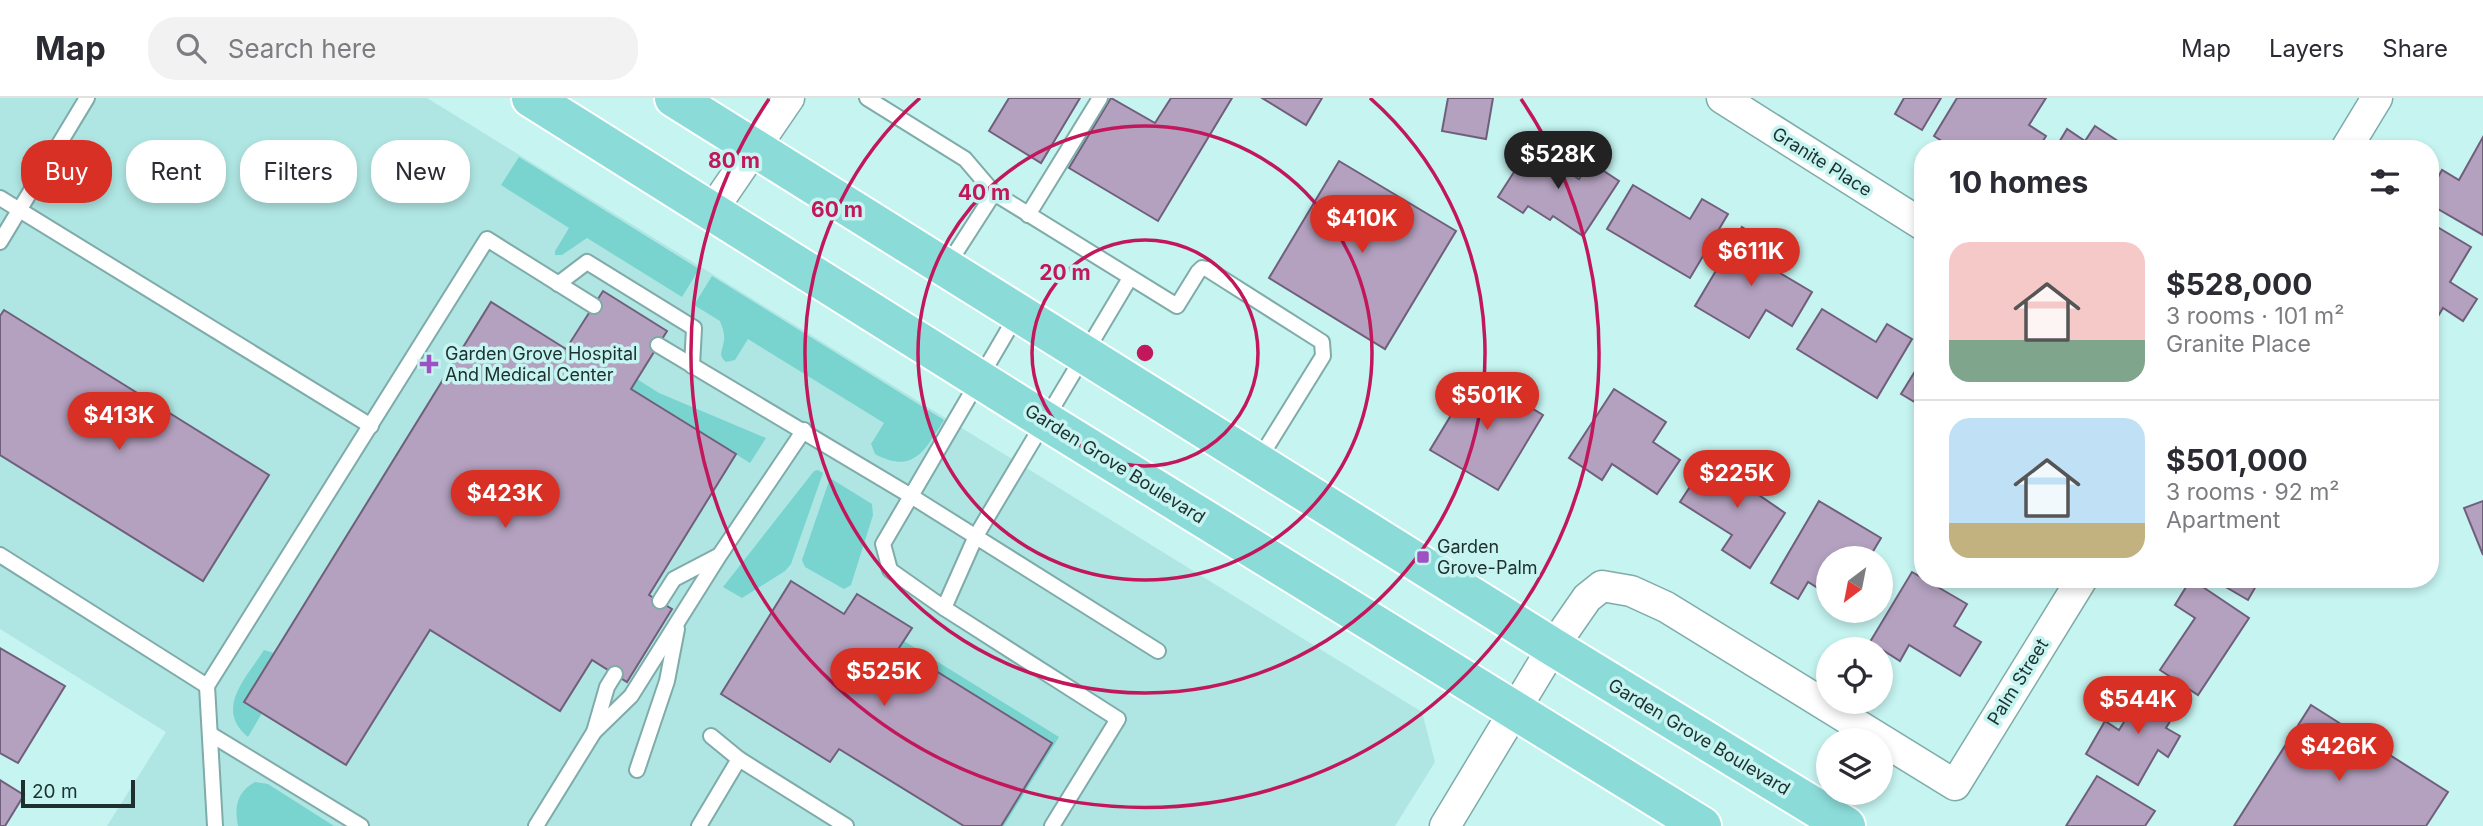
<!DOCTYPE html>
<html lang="en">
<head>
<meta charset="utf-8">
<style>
	:root { --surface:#fff; --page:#f2f2f3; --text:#2b2b33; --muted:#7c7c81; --line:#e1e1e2; --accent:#d93025 }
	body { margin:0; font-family:Inter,sans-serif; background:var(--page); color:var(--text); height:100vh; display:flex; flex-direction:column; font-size:26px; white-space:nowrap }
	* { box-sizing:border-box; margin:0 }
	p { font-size:23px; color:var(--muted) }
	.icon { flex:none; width:38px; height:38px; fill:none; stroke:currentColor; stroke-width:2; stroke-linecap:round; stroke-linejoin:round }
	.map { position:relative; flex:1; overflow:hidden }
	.sheet { position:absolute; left:1914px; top:42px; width:525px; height:448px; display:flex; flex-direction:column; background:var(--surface); border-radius:28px; box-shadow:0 4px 10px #0003 }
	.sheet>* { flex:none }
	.top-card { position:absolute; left:21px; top:42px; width:665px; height:63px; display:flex; gap:14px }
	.needle { width:46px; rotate:212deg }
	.fabs { position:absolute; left:1816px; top:448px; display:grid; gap:14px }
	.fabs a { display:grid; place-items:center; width:77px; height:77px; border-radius:50%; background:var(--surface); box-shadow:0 4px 10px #0003; font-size:35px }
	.scale { position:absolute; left:21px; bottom:18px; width:114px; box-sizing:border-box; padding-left:7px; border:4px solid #1d2f2e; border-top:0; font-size:19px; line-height:24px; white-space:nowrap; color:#1d2f2e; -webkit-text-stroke:5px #c5f4f1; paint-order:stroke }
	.price { position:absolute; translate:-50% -60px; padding:0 16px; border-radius:24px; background:var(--accent); color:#fff; font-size:23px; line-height:46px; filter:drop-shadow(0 2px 4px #0008) }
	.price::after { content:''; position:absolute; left:50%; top:42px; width:21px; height:16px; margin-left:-10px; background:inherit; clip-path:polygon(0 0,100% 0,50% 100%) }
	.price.current { background:#222; color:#fff }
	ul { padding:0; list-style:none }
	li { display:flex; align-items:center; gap:21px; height:175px; padding:0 35px }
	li+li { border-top:2px solid var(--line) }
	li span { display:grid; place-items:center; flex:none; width:196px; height:140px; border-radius:21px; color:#555 }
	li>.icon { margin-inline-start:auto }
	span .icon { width:84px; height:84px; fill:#fffc; stroke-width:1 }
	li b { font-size:30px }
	h2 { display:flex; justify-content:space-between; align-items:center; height:84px; padding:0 35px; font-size:30px }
	.pill { padding:0 24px; border-radius:28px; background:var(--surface); box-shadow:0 4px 10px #0003; font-size:24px; line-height:63px }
	.pill.current { background:var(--accent); color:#fff }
	header { display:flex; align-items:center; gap:42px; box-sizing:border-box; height:98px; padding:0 35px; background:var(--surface); border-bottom:2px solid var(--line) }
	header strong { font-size:33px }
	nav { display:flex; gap:38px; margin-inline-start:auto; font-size:24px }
	.search { width:490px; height:63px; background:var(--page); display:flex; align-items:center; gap:18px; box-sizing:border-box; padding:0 24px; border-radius:28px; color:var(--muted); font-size:26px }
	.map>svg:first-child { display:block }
</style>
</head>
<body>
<header>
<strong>Map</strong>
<div class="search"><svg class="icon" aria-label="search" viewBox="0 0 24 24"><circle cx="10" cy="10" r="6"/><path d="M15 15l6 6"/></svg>Search here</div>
<nav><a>Map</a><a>Layers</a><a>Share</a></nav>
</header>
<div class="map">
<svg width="2483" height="728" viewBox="0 0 2483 728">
	<rect width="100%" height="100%" fill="#c5f4f1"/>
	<path fill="#afe6e3" d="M0 0H427L1422 614 1435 664 1395 728H107L166 634 0 531Z"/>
	<g fill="#79d4cf">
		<path d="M519 59 699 171 682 199 587 140 562 157H555V153L569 130 501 87Z"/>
		<path d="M712 178 944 322C925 352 914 377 875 356L871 346 884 325 748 241 735 262 726 264C717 257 723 252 724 242 725 235 722 229 720 223L694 207Z"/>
		<path d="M637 281 659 295 766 340 750 365 631 291Z"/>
		<path d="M818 372 823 375 791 466 785 473 742 500 723 489 814 373Z"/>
		<path d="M830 380 872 406 873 417 851 487 844 491 805 469 802 462Z"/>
		<path d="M904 543 1059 639 1004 728H1001L1052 645 899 550Z"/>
		<path d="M264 552 274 555 244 604 262 615 248 639C214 611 246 580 264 552Z"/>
		<path d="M255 684 268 686 334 728H238C234 708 237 694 255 684Z"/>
	</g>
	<g fill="#b3a1bf" stroke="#705f7b" stroke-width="2">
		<path d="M1009 0H1080L1041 65 989 33Z"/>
		<path d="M1111 0 1155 25 1171 0H1232L1158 123 1069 70Z"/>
		<path d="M1262 0H1322L1306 27Z"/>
		<path d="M1448 0H1493L1486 41 1442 33Z"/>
		<path d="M1904 0H1941L1922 32 1895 16Z"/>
		<path d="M1957 0H2046L2029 27 2046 38 2038 51H1981L1969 44 1965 51H1954L1934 38Z"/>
		<path d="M2095 28 2130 51H2055L2067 31 2085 43Z"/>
		<path d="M2483 39V137L2431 107V92L2442 72 2459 82Z"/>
		<path d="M1530 49 1579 81 1590 64 1619 83 1583 138 1553 118 1550 122 1528 108 1523 115 1498 99Z"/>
		<path d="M1339 63 1456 133 1385 251 1269 180Z"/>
		<path d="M1633 87 1690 121 1702 101 1728 116 1690 180 1607 131Z"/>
		<path d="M2434 127 2471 149 2450 184 2477 201 2463 223 2443 210 2431 230V132Z"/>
		<path d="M1742 129 1768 145 1758 162 1812 194 1792 228 1766 212 1749 240 1695 208Z"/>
		<path d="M603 193 667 233 631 291 736 356 649 497 672 511 627 584 592 562 560 613 430 532 346 667 244 604 491 204 566 251Z"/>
		<path d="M1822 211 1876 244 1887 226 1912 241 1877 300 1797 251Z"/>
		<path d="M4 212 269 377 203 483 0 357V218Z"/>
		<path d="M1922 262 1923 263V309L1901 296Z"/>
		<path d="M1476 276 1543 317 1498 392 1430 352Z"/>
		<path d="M1614 291 1666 324 1653 344 1680 362 1657 396 1612 366 1602 382 1569 360Z"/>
		<path d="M1755 359 1772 369 1756 395 1785 415 1750 470 1722 452 1732 437 1680 404 1703 369 1735 390Z"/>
		<path d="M1819 403 1881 440 1869 460H1829V497L1808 484 1798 501 1771 485Z"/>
		<path d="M2483 403V457L2464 410Z"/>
		<path d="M1912 474 1967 506 1954 528 1981 544 1960 578 1909 547 1900 563 1870 544Z"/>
		<path d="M2191 481 2249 520 2198 597 2160 572 2195 520 2175 507Z"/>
		<path d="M2212 481H2260L2248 502Z"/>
		<path d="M791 483 844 516 857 496 912 530 899 550 1052 645 1001 728H964L839 651 830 664 721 596Z"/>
		<path d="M0 550 65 588 18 665 0 655Z"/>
		<path d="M2148 585 2181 605 2166 630 2180 638 2168 659 2158 652 2138 687 2086 656 2105 623 2119 632Z"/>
		<path d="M2311 607 2448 694 2426 728H2234Z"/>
		<path d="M2097 678 2155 713 2145 728H2066Z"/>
		<path d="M0 682 24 697 5 728H0Z"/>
	</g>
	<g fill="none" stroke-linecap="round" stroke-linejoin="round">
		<defs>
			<g id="lane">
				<path d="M867 0 965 61 994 95 947 168"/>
				<path d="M994 95 1177 208 1198 174 1202 170 1207 171 1322 244 1323 258 1258 363"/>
				<path d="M0 100 371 328"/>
				<path d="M1028 117 1100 0"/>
				<path d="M0 144 87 0"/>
				<path d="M558 186 587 164 694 230 692 268"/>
				<path d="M1018 215 883 446 890 472 944 510 1118 621 1052 728"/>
				<path d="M658 247 911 398 1158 553"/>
				<path d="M0 457 207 588"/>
				<path d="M660 503 674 481 718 458"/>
				<path d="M944 510 976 438 1130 180"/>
				<path d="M594 634 607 589 615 576"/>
				<path d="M210 636 361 728"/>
				<path d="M711 638 739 661"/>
				<path d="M637 672 667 583 677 531"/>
				<path d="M215 728 207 588 487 141 594 208"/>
				<path d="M536 728 594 634 631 598 719 458 804 332"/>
				<path d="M699 728 739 661 846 728"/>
			</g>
			<g id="street">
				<path d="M1722 0 1923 127"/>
				<path d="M2346 51 2377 0"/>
				<path d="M711 114 789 0"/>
				<path d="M1445 728 1553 549 1587 500 1602 488 1631 493 1666 509 1955 687 2082 481"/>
			</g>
			<g id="primary">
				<path d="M531 0 1044 322 1702 728"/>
				<path d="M674 0 1553 549 1846 728"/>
			</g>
		</defs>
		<use href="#lane" stroke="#7faba9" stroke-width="18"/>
		<use href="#street" stroke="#7faba9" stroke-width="33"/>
		<use href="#primary" stroke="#fff" stroke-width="42"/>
		<use href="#lane" stroke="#fff" stroke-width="14"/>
		<use href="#street" stroke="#fff" stroke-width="30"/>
		<use href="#primary" stroke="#8bdcd9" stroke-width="38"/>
	</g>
	<g fill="none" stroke="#c2185b" stroke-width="3.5">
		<circle cx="1145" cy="255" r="113"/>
		<circle cx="1145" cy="255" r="227"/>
		<path d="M1370 0A340 340 0 1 1 920 0"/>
		<path d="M1521 1A454 454 0 1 1 769 1"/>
	</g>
	<g fill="#9d51c3" stroke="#c5f4f1" stroke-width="2.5">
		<path d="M425.5 255.5h7v7h7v7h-7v7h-7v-7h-7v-7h7z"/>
		<rect x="1416" y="452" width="14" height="14" rx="3.5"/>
	</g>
	<g text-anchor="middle" stroke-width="7" stroke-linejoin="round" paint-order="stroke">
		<g font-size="18" fill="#1d2f2e" stroke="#c5f4f1">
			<text transform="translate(1822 64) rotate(32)" y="6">Granite Place</text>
			<text transform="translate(1115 366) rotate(32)" y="6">Garden Grove Boulevard</text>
			<text transform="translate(2018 584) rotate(-58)" y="6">Palm Street</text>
			<text transform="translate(1699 639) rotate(31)" y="6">Garden Grove Boulevard</text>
		</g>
		<g font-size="18" fill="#1d2f2e" stroke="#c5f4f1" text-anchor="start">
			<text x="445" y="262">Garden Grove Hospital<tspan x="445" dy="21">And Medical Center</tspan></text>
			<text x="1437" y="455">Garden<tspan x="1437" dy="21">Grove-Palm</tspan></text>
		</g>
	</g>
	<circle cx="1145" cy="255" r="10" fill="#c2185b" stroke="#c5f4f1" stroke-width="3.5"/>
	<g font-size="21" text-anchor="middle" font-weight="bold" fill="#c2185b" stroke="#c5f4f1" stroke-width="7" stroke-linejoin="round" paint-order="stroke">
		<text x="734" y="70">80 m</text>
		<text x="984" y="102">40 m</text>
		<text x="837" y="119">60 m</text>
		<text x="1065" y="182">20 m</text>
	</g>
</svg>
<div class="fabs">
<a><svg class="needle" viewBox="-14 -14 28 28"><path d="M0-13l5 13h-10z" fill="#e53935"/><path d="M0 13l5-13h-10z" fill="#7c7c81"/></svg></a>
<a><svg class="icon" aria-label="locate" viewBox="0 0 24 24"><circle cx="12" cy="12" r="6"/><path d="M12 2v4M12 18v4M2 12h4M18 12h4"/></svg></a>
<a><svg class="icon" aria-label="layers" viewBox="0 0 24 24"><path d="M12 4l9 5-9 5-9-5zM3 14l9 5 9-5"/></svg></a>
</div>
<div class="scale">20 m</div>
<b class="price current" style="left:1558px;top:93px">$528K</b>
<b class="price" style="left:1362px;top:157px">$410K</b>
<b class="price" style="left:1751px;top:190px">$611K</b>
<b class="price" style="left:1487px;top:334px">$501K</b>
<b class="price" style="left:119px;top:354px">$413K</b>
<b class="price" style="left:1737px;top:412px">$225K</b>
<b class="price" style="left:505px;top:432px">$423K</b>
<b class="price" style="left:884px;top:610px">$525K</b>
<b class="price" style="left:2138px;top:638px">$544K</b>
<b class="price" style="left:2339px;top:685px">$426K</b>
<div class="top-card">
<a class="pill current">Buy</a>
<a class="pill">Rent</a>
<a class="pill">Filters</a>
<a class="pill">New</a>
</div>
<section class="sheet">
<h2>10 homes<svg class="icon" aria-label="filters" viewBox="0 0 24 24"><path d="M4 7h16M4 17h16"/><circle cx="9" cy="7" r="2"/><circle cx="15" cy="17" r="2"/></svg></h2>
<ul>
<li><span style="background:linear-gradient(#f6c9c9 70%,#7fa58c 0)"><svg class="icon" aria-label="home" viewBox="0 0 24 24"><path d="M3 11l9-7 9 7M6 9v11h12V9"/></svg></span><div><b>$528,000</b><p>3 rooms · 101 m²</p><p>Granite Place</p></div></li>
<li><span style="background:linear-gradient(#bfe0f5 75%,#c2b280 0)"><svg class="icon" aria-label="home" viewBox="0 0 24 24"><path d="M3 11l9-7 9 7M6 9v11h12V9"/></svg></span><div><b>$501,000</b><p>3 rooms · 92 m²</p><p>Apartment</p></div></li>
</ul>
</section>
</div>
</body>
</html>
